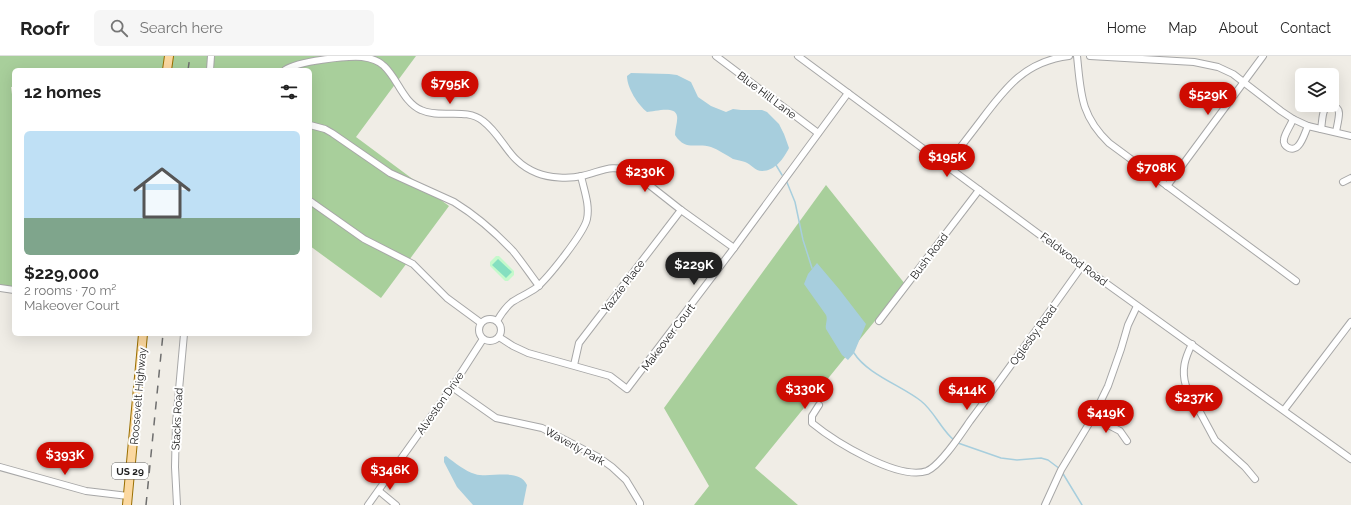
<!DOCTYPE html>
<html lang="en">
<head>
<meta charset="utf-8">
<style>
	:root { --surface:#fff; --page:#f6f6f6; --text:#222; --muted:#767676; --line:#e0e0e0; --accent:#ce0b01 }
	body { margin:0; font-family:Raleway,sans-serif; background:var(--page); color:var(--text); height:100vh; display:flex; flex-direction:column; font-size:15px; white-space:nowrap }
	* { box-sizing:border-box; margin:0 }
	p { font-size:13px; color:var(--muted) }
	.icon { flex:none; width:22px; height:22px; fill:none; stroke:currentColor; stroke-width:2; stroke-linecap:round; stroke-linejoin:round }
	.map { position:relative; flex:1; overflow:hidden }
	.details { position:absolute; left:12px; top:12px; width:300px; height:268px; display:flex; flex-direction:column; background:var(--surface); border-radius:6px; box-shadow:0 4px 16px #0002 }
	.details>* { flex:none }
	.tools { position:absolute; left:1295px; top:12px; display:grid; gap:8px }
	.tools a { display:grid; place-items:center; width:44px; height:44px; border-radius:6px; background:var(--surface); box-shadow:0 4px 16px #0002; font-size:20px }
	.price { position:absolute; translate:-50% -34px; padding:0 9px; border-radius:14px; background:var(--accent); color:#fff; font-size:13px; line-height:26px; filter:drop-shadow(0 1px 2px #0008) }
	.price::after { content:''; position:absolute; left:50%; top:24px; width:12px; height:9px; margin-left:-6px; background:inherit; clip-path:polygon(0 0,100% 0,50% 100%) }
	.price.selected { background:#222; color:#fff }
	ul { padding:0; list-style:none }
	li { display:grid; align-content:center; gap:8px; height:212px; padding:0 12px }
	li span { display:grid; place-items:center; height:124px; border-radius:6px; color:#555 }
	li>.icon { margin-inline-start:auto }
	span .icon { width:72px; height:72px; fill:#fffc; stroke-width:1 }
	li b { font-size:17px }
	h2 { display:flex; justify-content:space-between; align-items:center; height:48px; padding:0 12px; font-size:17px }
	header { display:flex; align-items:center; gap:24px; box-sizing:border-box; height:56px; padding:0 20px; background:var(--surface); border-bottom:1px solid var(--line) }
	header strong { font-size:19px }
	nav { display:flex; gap:22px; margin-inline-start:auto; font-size:14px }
	.search { width:280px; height:36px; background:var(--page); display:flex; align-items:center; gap:10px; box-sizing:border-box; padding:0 14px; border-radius:6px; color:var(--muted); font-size:15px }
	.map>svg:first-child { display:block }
</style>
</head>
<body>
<header>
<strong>Roofr</strong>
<div class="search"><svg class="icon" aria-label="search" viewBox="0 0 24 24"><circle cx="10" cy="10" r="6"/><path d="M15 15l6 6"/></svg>Search here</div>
<nav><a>Home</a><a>Map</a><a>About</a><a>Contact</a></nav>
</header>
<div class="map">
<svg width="1351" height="449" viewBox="0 0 1351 449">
	<rect width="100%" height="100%" fill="#f0ede6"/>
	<g fill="#a8cf9b">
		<path d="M0 0H416L356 81 449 150 381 242 310 190V14H14V31H11L14 53V231L0 229Z"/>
		<path d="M826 129 905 228 755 412 798 449H694L709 430 664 352Z"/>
	</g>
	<path fill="#c4f9cb" d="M496 200H499L514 215V219L508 225H505L490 210V206Z"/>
	<path fill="#85dfc0" d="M498 203 512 216 506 222 492 209Z"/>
	<g fill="#a7cedd">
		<path d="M631 17 669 18 677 19 691 26 698 41 711 50 726 56 733 53 741 54H762L767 56 779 68 784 78 789 92C784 102 775 115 762 115 755 115 751 108 745 106 742 105 737 104 733 103 726 99 719 94 711 91 696 86 686 96 675 79 675 73 678 65 677 60 675 49 654 56 647 56 638 49 627 32 627 20Z"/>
		<path d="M817 207 839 233 866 268 854 297 848 304 842 299 826 273C825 268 828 264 826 259L804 228 808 218Z"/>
		<path d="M446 400C455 407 465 415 475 418 489 423 519 411 527 429L523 449H473L457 431 444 406V401Z"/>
	</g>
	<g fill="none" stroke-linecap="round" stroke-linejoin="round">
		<g stroke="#a7cedd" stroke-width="1.5">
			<path d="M776 109 782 119"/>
			<path d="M786 124 795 146 803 184 812 212"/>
			<path d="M854 297C867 318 902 330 921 345 935 356 941 374 955 385"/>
			<path d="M958 387 1001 402 1017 404 1041 402 1048 404 1060 413"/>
			<path d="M1062 416 1082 449"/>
		</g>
		<defs>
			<g id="minor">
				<path d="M716 0 818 77"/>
				<path d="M798 0 1082 210 1351 403"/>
				<path d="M1077 0C1081 37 1080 59 1109 87L1296 225"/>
				<path d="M1090 0 1194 6 1218 11 1233 18 1281 55 1293 63 1308 70 1351 80"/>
				<path d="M210 14 211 0"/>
				<path d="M285 14C298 5 346 0 362 1 370 2 379 5 384 10 398 23 403 46 421 54 440 63 466 51 483 65 504 81 508 106 537 117 549 122 569 123 582 120 603 115 611 107 634 117L681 154 734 192"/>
				<path d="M1293 63C1291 69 1285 77 1284 83 1282 91 1293 96 1298 90 1303 85 1305 76 1308 70"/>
				<path d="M310 69 325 73 332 77 390 117 454 146C475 159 496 177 513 195 522 206 530 218 539 230"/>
				<path d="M1321 73C1322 68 1322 60 1324 55 1327 47 1339 49 1339 57 1339 63 1337 70 1336 76"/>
				<path d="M946 110C958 94 970 79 982 63 1006 31 1026 5 1069 0"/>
				<path d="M1343 126 1351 122"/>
				<path d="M1167 130 1263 0"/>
				<path d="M310 145 364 183 413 208 447 242 481 267"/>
				<path d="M0 232 14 234"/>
				<circle cx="490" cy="274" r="11"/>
				<path d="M497 265C501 258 506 251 512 246 520 241 529 237 536 232 548 222 584 177 587 163 590 149 584 134 581 120"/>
				<path d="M879 265 979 134"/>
				<path d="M499 281 513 290 528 297 610 320 627 333 734 192 848 37"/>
				<path d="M1192 288C1185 302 1181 314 1186 330L1215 384 1245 411 1255 423"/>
				<path d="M574 309 579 287 681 154"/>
				<path d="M452 331 496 362 542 372 598 401 612 411 626 424 640 447V449"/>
				<path d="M819 349 812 360V367C834 385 898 425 927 415 941 409 961 378 970 365 1008 314 1045 262 1082 210"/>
				<path d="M1284 354 1351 266"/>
				<path d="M1093 361 1120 375 1127 385"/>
				<path d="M0 411 86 435 128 440"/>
				<path d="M379 435 396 449"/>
				<path d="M177 449 175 411 176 367 184 278"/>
				<path d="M368 449 452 331 483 283"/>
				<path d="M1045 449 1061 414 1093 361 1108 330 1121 293 1128 269 1137 250"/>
			</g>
			<g id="major">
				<path d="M167 14 169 0"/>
				<path d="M127 449 143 278"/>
			</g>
		</defs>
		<use href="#minor" stroke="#a7a7a7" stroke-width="8"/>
		<use href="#major" stroke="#9a6f01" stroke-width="10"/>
		<use href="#minor" stroke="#fff" stroke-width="6"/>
		<use href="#major" stroke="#fbd8a0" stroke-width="8"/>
		<g stroke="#6e6e6e" stroke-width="1.5" stroke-dasharray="8 8" stroke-linecap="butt">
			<path d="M188 14 190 0"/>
			<path d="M146 449 163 278"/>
		</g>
	</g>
	<g text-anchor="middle" stroke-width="4" stroke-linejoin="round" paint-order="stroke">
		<rect fill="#fff" stroke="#636363" stroke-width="1" x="112" y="407" width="36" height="16" rx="3"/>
		<g font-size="10" font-weight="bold" fill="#202020">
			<text x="130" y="419">US 29</text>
		</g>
		<g font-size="11" fill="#202020" stroke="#fff">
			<text transform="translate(767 39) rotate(37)" y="4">Blue Hill Lane</text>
			<text transform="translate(929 200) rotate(-53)" y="4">Bush Road</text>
			<text transform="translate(1074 203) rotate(37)" y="4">Feldwood Road</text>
			<text transform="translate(623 230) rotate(-53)" y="4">Yazzie Place</text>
			<text transform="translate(1033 279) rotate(-54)" y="4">Oglesby Road</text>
			<text transform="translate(668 281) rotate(-53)" y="4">Makeover Court</text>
			<text transform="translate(138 340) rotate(-85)" y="4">Roosevelt Highway</text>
			<text transform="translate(440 347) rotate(-55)" y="4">Alveston Drive</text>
			<text transform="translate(177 363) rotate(-87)" y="4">Stacks Road</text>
			<text transform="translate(575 390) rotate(29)" y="4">Waverly Park</text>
		</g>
	</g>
</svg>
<div class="tools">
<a><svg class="icon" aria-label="layers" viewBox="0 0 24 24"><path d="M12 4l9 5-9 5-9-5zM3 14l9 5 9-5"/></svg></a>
</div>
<b class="price" style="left:450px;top:49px">$795K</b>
<b class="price" style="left:1208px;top:60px">$529K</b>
<b class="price" style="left:947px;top:122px">$195K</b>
<b class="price" style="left:1156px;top:133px">$708K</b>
<b class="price" style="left:645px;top:137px">$230K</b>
<b class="price selected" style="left:694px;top:230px">$229K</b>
<b class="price" style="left:805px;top:354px">$330K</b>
<b class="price" style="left:967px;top:355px">$414K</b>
<b class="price" style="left:1194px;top:363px">$237K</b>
<b class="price" style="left:1106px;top:378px">$419K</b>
<b class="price" style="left:65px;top:420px">$393K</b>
<b class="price" style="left:390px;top:435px">$346K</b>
<section class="details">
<h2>12 homes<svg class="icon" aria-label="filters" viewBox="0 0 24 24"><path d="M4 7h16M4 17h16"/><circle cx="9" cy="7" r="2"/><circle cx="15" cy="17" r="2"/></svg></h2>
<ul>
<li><span style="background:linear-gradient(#bfe0f5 70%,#7fa58c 0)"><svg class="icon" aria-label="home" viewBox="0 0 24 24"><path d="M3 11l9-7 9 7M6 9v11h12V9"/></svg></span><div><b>$229,000</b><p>2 rooms · 70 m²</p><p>Makeover Court</p></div></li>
</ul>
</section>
</div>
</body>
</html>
